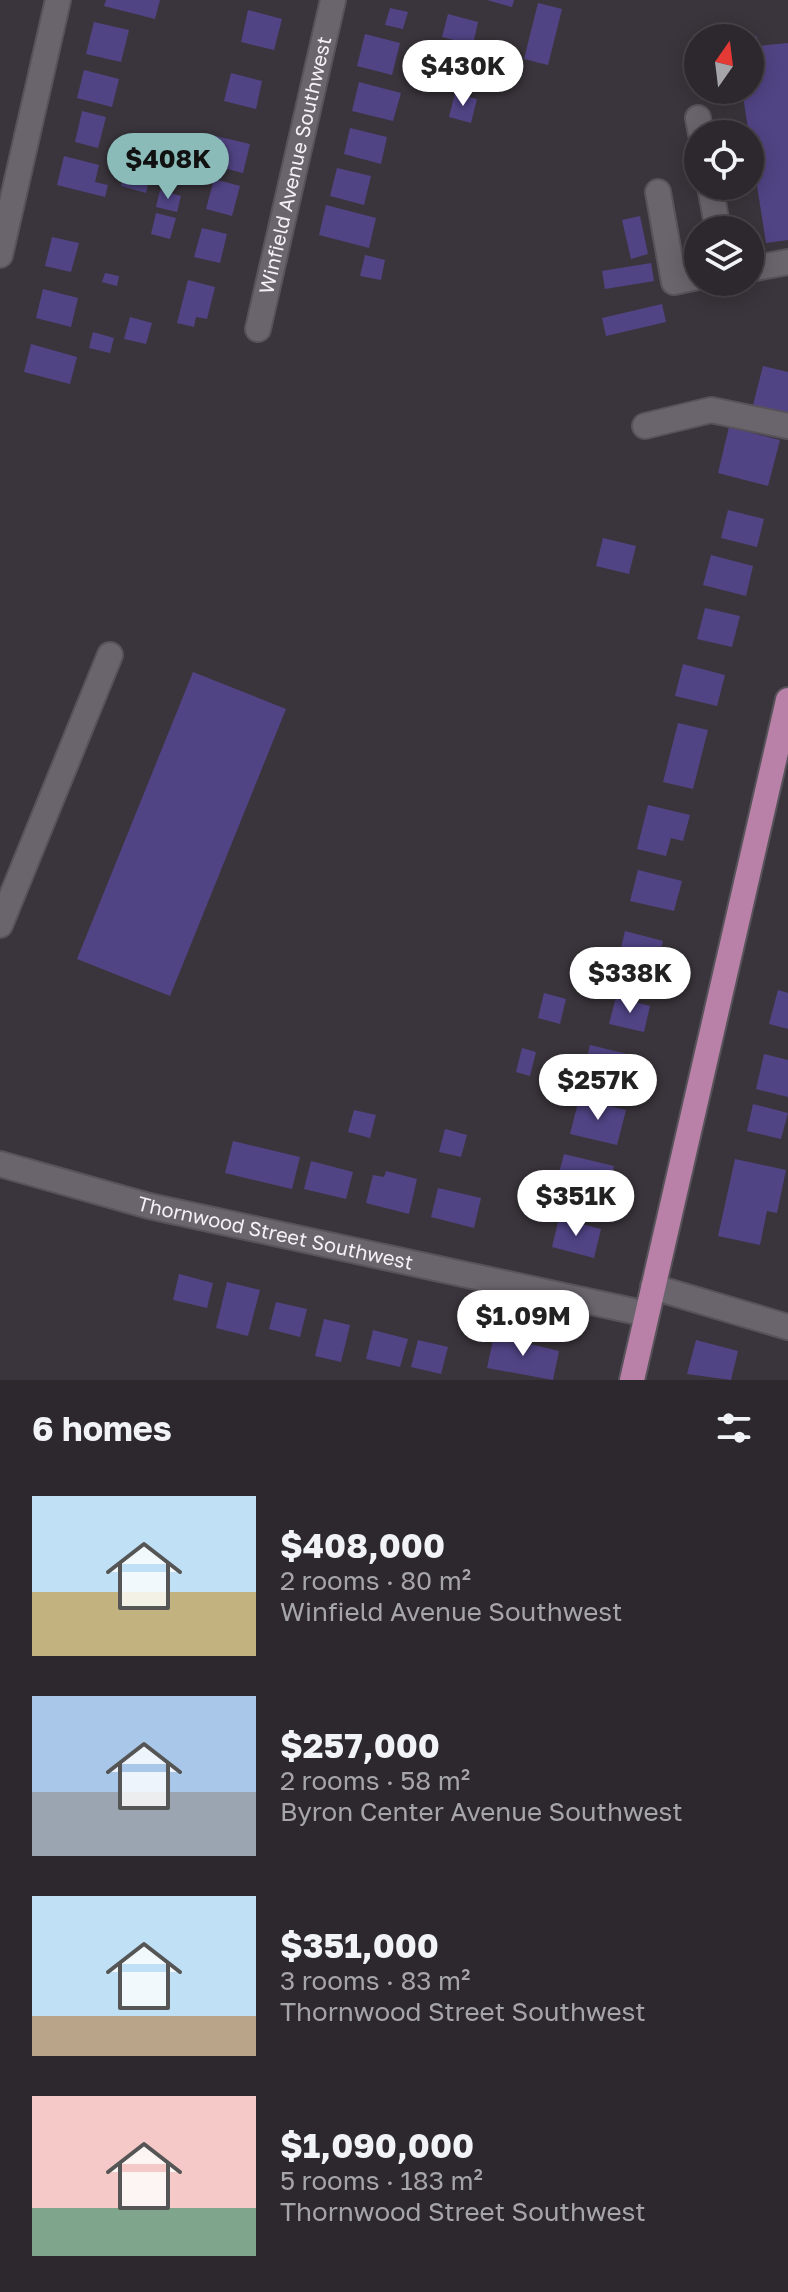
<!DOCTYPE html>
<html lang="en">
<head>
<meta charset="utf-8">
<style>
	:root { --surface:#2c282d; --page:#343035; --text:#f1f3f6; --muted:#a6a6aa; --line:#484449; --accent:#8bbbb9 }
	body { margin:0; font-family:"Golos Text",sans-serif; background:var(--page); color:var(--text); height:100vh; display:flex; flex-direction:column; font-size:30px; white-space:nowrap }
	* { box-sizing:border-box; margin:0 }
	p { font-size:26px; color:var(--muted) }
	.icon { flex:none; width:44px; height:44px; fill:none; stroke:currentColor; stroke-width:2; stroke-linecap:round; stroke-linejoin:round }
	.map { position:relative; height:1380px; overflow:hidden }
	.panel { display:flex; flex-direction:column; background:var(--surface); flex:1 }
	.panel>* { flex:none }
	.needle { width:52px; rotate:14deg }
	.controls { position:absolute; left:684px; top:24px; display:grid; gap:16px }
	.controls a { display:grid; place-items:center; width:80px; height:80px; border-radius:50%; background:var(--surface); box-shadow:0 4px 20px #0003,0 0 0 2px var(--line); font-size:40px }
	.price { position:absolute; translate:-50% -68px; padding:0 18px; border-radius:28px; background:#fff; color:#222; font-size:26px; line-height:52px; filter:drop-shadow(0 2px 4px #0008) }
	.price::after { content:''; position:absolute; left:50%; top:48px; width:24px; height:18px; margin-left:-12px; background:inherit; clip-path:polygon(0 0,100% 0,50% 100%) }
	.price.active { background:var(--accent); color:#111 }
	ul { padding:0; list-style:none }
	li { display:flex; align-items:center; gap:24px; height:200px; padding:0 32px }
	li span { display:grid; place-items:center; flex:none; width:224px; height:160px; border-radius:0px; color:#555 }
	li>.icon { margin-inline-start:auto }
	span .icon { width:96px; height:96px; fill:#fffc; stroke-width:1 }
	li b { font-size:34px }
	h2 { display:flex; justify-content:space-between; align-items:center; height:96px; padding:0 32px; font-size:34px }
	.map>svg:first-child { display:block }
</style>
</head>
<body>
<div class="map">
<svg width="788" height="1380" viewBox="0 0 788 1380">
	<rect width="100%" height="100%" fill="#3a353c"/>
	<g fill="#514485">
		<path d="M106 0H160L155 19 104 6Z"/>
		<path d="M487 0H514L512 7Z"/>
		<path d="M538 3 562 9 548 65 524 59Z"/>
		<path d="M390 8 408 12 403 29 385 25Z"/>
		<path d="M248 10 282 19 274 50 241 42Z"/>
		<path d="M448 14 478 22 473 45 442 37Z"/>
		<path d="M94 22 129 30 121 62 86 54Z"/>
		<path d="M365 34 400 43 392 75 357 66Z"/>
		<path d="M757 36 758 46 788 43V240L766 243 742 90H750V37Z"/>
		<path d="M84 70 119 79 112 107 77 98Z"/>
		<path d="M231 73 262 81 256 109 224 101Z"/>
		<path d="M359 82 401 93 393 121 352 111Z"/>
		<path d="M455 93 477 99 471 123 449 117Z"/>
		<path d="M82 111 106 117 98 148 75 142Z"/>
		<path d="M350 128 387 137 381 164 344 154Z"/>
		<path d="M207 134 250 144 243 173 200 162Z"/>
		<path d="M64 156 99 165 95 182 108 185 105 197 57 185Z"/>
		<path d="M127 159 152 165 146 193 121 186Z"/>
		<path d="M337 168 371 176 364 205 330 196Z"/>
		<path d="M214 179 240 186 232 216 206 209Z"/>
		<path d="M160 190 181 196 177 212 156 207Z"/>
		<path d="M326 205 376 218 369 248 319 235Z"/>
		<path d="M156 213 176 218 170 239 151 234Z"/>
		<path d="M640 216 648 254 631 259 622 220Z"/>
		<path d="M202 228 227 234 220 263 194 257Z"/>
		<path d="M52 237 79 243 71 272 45 266Z"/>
		<path d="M365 255 385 260 381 280 360 276Z"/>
		<path d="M651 263 654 281 605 289 602 271Z"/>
		<path d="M105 273 119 276 117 286 102 282Z"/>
		<path d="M188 280 215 287 207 319 196 317 194 327 177 323Z"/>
		<path d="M43 289 78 298 71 327 36 318Z"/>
		<path d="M662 304 666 322 606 336 602 318Z"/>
		<path d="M130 317 152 323 146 344 124 339Z"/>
		<path d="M93 332 114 338 110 353 89 348Z"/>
		<path d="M31 344 77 357 70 384 24 372Z"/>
		<path d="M763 366 788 372V418L752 409Z"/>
		<path d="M729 427 780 440 768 486 718 473Z"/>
		<path d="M728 510 764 519 757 547 721 538Z"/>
		<path d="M603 538 636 546 629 574 596 566Z"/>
		<path d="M711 555 753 566 746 596 703 585Z"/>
		<path d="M705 608 740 616 732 647 697 639Z"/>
		<path d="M683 664 725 675 717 706 675 696Z"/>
		<path d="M193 672 286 709 170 996 77 959Z"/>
		<path d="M678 723 708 730 693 789 663 782Z"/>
		<path d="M648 805 690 815 683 841 671 838 666 856 637 849Z"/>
		<path d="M638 870 682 881 674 911 630 901Z"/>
		<path d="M625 931 663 941 656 970 618 961Z"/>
		<path d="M778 990 788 993V1029L769 1024Z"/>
		<path d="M544 993 566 999 560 1024 538 1018Z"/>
		<path d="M616 997 650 1006 644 1032 609 1024Z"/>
		<path d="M590 1045 640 1057 633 1086 583 1074Z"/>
		<path d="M522 1048 536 1052 530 1076 516 1072Z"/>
		<path d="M764 1054 788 1060V1097L756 1089Z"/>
		<path d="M579 1099 626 1110 617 1145 570 1134Z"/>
		<path d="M753 1104 788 1113 781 1139 747 1131Z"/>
		<path d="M354 1110 376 1115 370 1138 348 1132Z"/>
		<path d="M445 1129 467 1135 461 1157 439 1152Z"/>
		<path d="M233 1141 300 1157 292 1189 225 1173Z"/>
		<path d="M564 1154 614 1166 607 1196 556 1184Z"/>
		<path d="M735 1159 786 1170 777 1213 767 1211 760 1245 718 1236Z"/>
		<path d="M311 1161 353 1172 346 1199 304 1189Z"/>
		<path d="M386 1171 417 1179 409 1214 366 1203 373 1175 384 1177Z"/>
		<path d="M438 1188 481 1198 474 1228 431 1217Z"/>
		<path d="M559 1218 601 1229 594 1258 552 1247Z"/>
		<path d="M179 1274 213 1283 207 1308 173 1300Z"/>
		<path d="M227 1282 260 1290 248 1336 216 1328Z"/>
		<path d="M276 1302 307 1309 300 1337 269 1329Z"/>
		<path d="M324 1319 350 1325 341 1362 315 1356Z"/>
		<path d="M373 1330 408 1339 400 1367 366 1359Z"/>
		<path d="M494 1335 559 1351 553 1380 487 1368Z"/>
		<path d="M418 1340 448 1347 441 1374 411 1367Z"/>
		<path d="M696 1340 738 1351 731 1380 687 1374Z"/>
	</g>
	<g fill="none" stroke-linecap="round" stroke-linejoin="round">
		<defs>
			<g id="minor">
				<path d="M698 118 701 134"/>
				<path d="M710 186 718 230"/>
				<path d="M658 192 674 282 698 277"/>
				<path d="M0 255 58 0"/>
				<path d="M750 269 788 262"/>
				<path id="s1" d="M258 329 333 0"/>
				<path d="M645 426 711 410 788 426"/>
				<path d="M0 925 110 655"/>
				<path id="s2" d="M0 1164 149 1206 647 1314"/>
				<path d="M653 1287 788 1327"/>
			</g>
			<path id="major" d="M632 1380 788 700"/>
		</defs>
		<use href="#minor" stroke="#58535a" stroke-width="28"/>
		<use href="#major" stroke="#58535a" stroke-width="28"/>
		<use href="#minor" stroke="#6a656d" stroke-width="24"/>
		<use href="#major" stroke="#b981a7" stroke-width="24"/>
	</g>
	<g text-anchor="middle" stroke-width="6" stroke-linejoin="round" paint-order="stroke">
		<g font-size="20" fill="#f4f1f6" stroke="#3a353c">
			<text dy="7" stroke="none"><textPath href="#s1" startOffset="168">Winfield Avenue Southwest</textPath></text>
			<text dy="7" stroke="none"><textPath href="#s2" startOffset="284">Thornwood Street Southwest</textPath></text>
		</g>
	</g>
</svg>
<div class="controls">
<a><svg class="needle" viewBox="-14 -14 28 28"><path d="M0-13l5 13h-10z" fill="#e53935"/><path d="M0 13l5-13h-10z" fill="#a6a6aa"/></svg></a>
<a><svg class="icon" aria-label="locate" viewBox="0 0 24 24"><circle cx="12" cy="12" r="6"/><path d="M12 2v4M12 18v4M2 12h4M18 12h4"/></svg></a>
<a><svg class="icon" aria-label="layers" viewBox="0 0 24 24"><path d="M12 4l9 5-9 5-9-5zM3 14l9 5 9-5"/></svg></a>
</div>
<b class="price" style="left:463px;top:108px">$430K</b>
<b class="price active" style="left:168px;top:201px">$408K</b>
<b class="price" style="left:630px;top:1015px">$338K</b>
<b class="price" style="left:598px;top:1122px">$257K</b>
<b class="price" style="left:576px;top:1238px">$351K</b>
<b class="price" style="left:523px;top:1358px">$1.09M</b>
</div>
<section class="panel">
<h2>6 homes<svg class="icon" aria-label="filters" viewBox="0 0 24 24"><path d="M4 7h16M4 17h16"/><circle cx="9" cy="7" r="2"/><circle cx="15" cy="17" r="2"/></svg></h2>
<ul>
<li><span style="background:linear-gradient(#bfe0f5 60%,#c2b280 0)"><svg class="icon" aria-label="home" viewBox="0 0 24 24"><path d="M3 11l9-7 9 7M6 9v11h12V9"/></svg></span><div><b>$408,000</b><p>2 rooms · 80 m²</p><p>Winfield Avenue Southwest</p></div></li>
<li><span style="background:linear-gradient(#a9c7e8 60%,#9aa5b1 0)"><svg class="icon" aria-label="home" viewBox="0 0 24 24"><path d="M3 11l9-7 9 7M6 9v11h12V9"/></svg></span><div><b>$257,000</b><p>2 rooms · 58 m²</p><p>Byron Center Avenue Southwest</p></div></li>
<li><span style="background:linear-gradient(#bfe0f5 75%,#b9a48a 0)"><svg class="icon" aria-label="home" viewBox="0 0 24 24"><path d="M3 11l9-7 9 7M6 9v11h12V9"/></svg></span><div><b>$351,000</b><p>3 rooms · 83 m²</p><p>Thornwood Street Southwest</p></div></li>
<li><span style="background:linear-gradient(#f6c9c9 70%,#7fa58c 0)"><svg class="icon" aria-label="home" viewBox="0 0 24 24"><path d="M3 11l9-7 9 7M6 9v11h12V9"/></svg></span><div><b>$1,090,000</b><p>5 rooms · 183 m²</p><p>Thornwood Street Southwest</p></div></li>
</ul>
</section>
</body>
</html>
